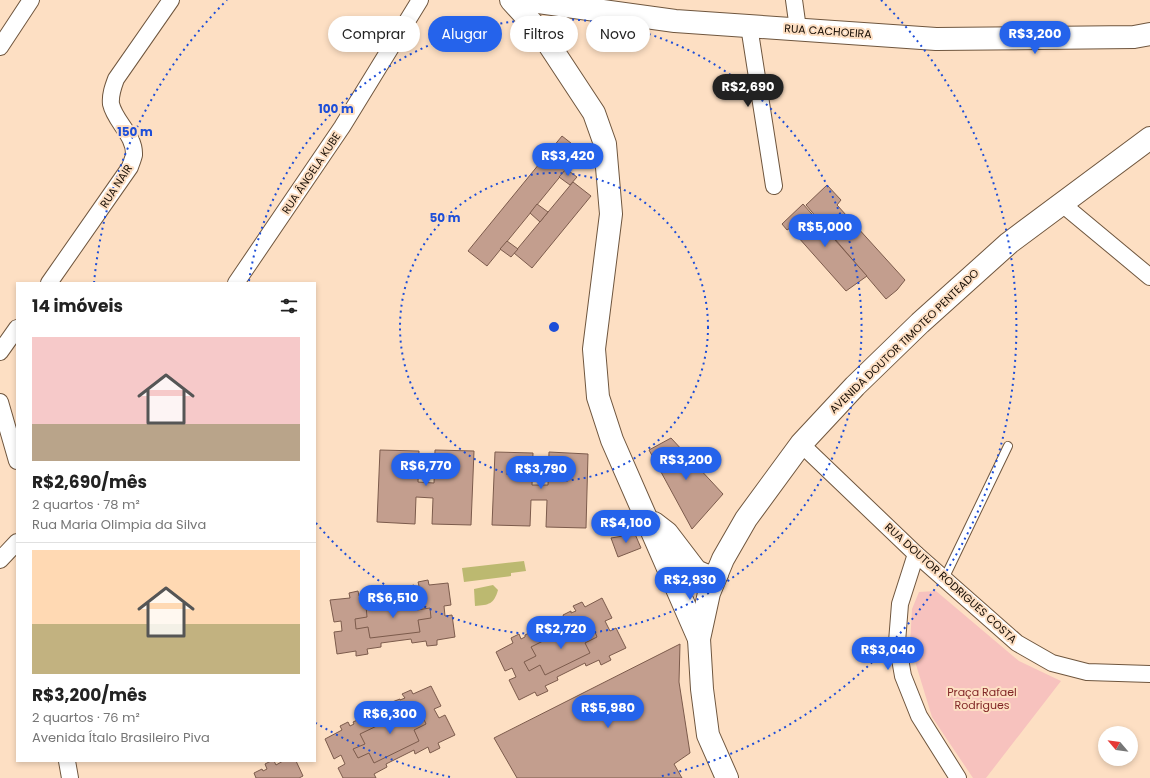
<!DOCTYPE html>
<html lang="pt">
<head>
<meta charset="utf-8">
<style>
	:root { --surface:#fff; --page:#f2f2f2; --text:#222; --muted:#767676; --line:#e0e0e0; --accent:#2563eb }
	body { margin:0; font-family:Poppins,sans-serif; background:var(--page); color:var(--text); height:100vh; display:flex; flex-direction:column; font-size:15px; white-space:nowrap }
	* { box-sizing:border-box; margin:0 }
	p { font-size:13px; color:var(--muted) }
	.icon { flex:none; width:22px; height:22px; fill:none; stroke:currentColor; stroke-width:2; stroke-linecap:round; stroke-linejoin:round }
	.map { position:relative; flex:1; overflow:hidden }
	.drawer { position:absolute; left:16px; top:282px; width:300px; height:480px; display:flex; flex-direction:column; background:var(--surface); border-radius:0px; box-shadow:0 2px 6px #0003 }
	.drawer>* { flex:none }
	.banner { position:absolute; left:328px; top:16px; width:380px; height:36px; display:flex; gap:8px }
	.needle { width:26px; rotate:299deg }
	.buttons { position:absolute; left:1098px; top:726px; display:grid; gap:8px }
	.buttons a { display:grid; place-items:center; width:40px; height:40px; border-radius:50%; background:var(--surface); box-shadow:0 2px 6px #0003; font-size:20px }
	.price { position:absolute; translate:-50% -34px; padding:0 9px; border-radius:14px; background:var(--accent); color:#fff; font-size:13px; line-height:26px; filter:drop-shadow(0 1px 2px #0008) }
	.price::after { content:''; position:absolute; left:50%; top:24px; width:12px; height:9px; margin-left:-6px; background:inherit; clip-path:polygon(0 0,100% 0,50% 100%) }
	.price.active { background:#222; color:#fff }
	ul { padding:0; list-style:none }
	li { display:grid; align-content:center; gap:8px; height:212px; padding:0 16px }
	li+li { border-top:1px solid var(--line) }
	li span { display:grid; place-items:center; height:124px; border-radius:0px; color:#555 }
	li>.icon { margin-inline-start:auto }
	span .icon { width:72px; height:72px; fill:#fffc; stroke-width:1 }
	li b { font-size:17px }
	h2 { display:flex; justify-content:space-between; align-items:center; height:48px; padding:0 16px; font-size:17px }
	.pill { padding:0 14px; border-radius:18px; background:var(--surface); box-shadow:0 2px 6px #0003; font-size:14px; line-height:36px }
	.pill.active { background:var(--accent); color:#fff }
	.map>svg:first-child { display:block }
</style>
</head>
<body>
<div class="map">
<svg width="1150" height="778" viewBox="0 0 1150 778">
	<rect width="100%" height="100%" fill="#fddfc3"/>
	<path fill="#f7c2be" d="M936 591 1019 661 1061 681 986 778H973L932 717 910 645 912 609 919 592Z"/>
	<g fill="#bcb970">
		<path d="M524 561 526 571 511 573V576L464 582 462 568Z"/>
		<path d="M493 585 498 590C494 604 489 605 475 606L474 589Z"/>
	</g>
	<g fill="#c39e8e" stroke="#7c5b4c">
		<path d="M562 136 581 151 487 266 468 251Z"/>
		<path d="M566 169 577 177 570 185 559 177Z"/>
		<path d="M573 182 591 196 532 268 514 253Z"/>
		<path d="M827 185 841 200 837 205 905 280 897 290 886 299 806 205Z"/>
		<path d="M537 204 548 212 540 222 530 213Z"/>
		<path d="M803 204 867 276 846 291 790 228 787 230 782 224Z"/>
		<path d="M507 241 518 249 511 257 500 249Z"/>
		<path d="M671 438 723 494 692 529 649 450Z"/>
		<path d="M380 450 419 451 418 482 434 483 435 450 474 451 471 525 432 524 433 498 416 497 415 524 377 522Z"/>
		<path d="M495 452 533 453 532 485H548L549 452 588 454 586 528 546 527 547 500H531L530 526 492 525Z"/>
		<path d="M635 534 641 548 618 557 611 538Z"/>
		<path d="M428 580 429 585 448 583 451 605 444 606 445 616 452 615 455 637 437 640V645L427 646 426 641 412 643 411 639 381 643V647L367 649 368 654 356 656V651L337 654 334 632 342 631 341 621 334 622 330 600 350 598 349 593 358 591 359 596 364 595 363 593 372 592 373 597 406 592V587L414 585 415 587 419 586 418 582Z"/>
		<path d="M602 598 612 618 605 621 610 631 616 628 626 648 609 656 611 660 601 665 599 660 586 666 585 663 557 677 558 680 545 686 548 691 537 696 535 692 519 700 509 680 516 677 512 668 505 671 496 652 513 643 511 638 519 634 521 639 525 637V635L533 631 535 635 565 620 563 615 571 611V613L576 611 573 606 582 602 585 607Z"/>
		<path d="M416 600 417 610 430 608 431 618 418 620 420 632 370 638 368 627 356 629 355 619 367 617 366 606Z"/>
		<path d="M577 624 581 633 593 627 597 637 585 643 590 653 545 675 540 665 529 671 524 662 536 656 531 647Z"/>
		<path d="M680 644 679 682 690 753 674 764 682 778H517L494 738Z"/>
		<path d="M431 686 441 706 434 709 439 718 445 715 455 735 438 743 440 748 430 753 428 747 415 754 414 750 386 764 387 767 374 774 376 778H343L338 768 345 764 341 755 334 759 325 739 342 730 340 726 348 722 350 726 354 724 353 722 362 718 364 723 394 708 392 702 400 699V700L405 698 402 694 411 690 413 694Z"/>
		<path d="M406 712 410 721 422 715 426 724 414 730 419 741 374 763 369 753 358 758 353 749 365 744 360 734Z"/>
		<path d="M271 761H274L276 765 283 761H296L303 776 299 778H256L254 773 262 769 263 771 267 769 265 764Z"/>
	</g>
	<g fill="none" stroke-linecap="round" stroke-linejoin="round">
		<defs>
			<path id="lane" d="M944 579 1008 446"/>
			<g id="street">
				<path d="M794 0 798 29"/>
				<path d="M749 26 774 186"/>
				<path d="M0 47 31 0"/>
				<path d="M1061 203 1150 277"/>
				<path d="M49 283 130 167C131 164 133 159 134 155 135 135 115 122 111 104 110 95 113 87 116 79L171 0"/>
				<path d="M236 283 342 127 420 0"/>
				<path d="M0 352 17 328"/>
				<path d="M0 402 17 461"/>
				<path d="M801 444 916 554 1017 643 1052 663 1087 672 1150 674"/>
				<path d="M916 554 900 604 897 642 903 676 919 716 958 778"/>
				<path d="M0 560 17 542"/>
				<path d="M67 761 70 778"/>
			</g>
			<g id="secondary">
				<path d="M511 0 542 34 594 113 605 144 611 214 594 349 598 397 612 440 699 639"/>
				<path d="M524 0 675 21 936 39 1134 37 1150 34"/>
				<path d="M654 523 667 533 696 571 707 576 717 574"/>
				<path d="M727 778 708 735 702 689 699 639 709 593 723 559 746 519 801 444 855 386 920 323 1009 243 1150 138"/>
			</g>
		</defs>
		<use href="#lane" stroke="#6f563e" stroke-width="10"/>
		<use href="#street" stroke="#6f563e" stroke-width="18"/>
		<use href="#secondary" stroke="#6f563e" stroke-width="24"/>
		<use href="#lane" stroke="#fff" stroke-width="8"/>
		<use href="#street" stroke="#fff" stroke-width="16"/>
		<use href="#secondary" stroke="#fff" stroke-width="22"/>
	</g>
	<g fill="none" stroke="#1d4ed8" stroke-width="2" stroke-dasharray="2 4">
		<circle cx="554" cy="327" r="154"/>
		<path d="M249 281A308 308 0 1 1 316 523"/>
		<path d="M450 777A462 462 0 0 1 316 723M94 283A462 462 0 0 1 227 0M881 0A462 462 0 0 1 658 777"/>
	</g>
	<g text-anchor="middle" stroke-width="4" stroke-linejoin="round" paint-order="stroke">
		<g font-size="11" fill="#180e05" stroke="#fddfc3">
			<text transform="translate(828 31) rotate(4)" y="4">RUA CACHOEIRA</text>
			<text transform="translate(311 173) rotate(-56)" y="4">RUA ÂNGELA KUBE</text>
			<text transform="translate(116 186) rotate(-57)" y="4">RUA NAIR</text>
			<text transform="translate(904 341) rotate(-44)" y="4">AVENIDA DOUTOR TIMOTEO PENTEADO</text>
			<text transform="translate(951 583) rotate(42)" y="4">RUA DOUTOR RODRIGUES COSTA</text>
		</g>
		<g font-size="11" fill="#812727" stroke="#fddfc3">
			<text x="982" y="696">Praça Rafael<tspan x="982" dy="13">Rodrigues</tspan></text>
		</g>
	</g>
	<circle cx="554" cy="327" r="6" fill="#1d4ed8" stroke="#fddfc3" stroke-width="2"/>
	<g font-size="12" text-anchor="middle" font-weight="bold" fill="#1d4ed8" stroke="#fddfc3" stroke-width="4" stroke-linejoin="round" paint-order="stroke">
		<text x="336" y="113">100 m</text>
		<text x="135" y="136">150 m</text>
		<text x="445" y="222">50 m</text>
	</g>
</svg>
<div class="buttons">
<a><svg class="needle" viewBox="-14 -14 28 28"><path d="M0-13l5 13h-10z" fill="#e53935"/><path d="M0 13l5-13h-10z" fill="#767676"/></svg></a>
</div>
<b class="price" style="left:1035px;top:55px">R$3,200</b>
<b class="price active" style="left:748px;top:108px">R$2,690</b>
<b class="price" style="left:568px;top:177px">R$3,420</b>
<b class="price" style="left:825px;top:248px">R$5,000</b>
<b class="price" style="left:686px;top:481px">R$3,200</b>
<b class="price" style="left:426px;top:487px">R$6,770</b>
<b class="price" style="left:541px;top:490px">R$3,790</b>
<b class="price" style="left:626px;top:544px">R$4,100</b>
<b class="price" style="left:690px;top:601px">R$2,930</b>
<b class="price" style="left:393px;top:619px">R$6,510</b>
<b class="price" style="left:561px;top:650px">R$2,720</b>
<b class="price" style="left:888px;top:671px">R$3,040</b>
<b class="price" style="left:608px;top:729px">R$5,980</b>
<b class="price" style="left:390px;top:735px">R$6,300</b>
<div class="banner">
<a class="pill">Comprar</a>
<a class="pill active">Alugar</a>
<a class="pill">Filtros</a>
<a class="pill">Novo</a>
</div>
<section class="drawer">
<h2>14 imóveis<svg class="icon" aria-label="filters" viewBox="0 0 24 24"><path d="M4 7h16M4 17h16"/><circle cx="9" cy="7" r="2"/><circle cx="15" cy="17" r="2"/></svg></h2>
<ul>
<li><span style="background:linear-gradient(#f6c9c9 70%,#b9a48a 0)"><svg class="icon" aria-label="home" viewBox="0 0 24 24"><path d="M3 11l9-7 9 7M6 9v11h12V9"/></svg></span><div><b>R$2,690/mês</b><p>2 quartos · 78 m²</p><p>Rua Maria Olimpia da Silva</p></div></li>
<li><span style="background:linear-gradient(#ffd9b3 60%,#c2b280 0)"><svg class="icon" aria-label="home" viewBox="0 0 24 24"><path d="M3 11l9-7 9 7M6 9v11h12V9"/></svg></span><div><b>R$3,200/mês</b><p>2 quartos · 76 m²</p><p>Avenida Ítalo Brasileiro Piva</p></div></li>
</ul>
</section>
</div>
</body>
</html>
